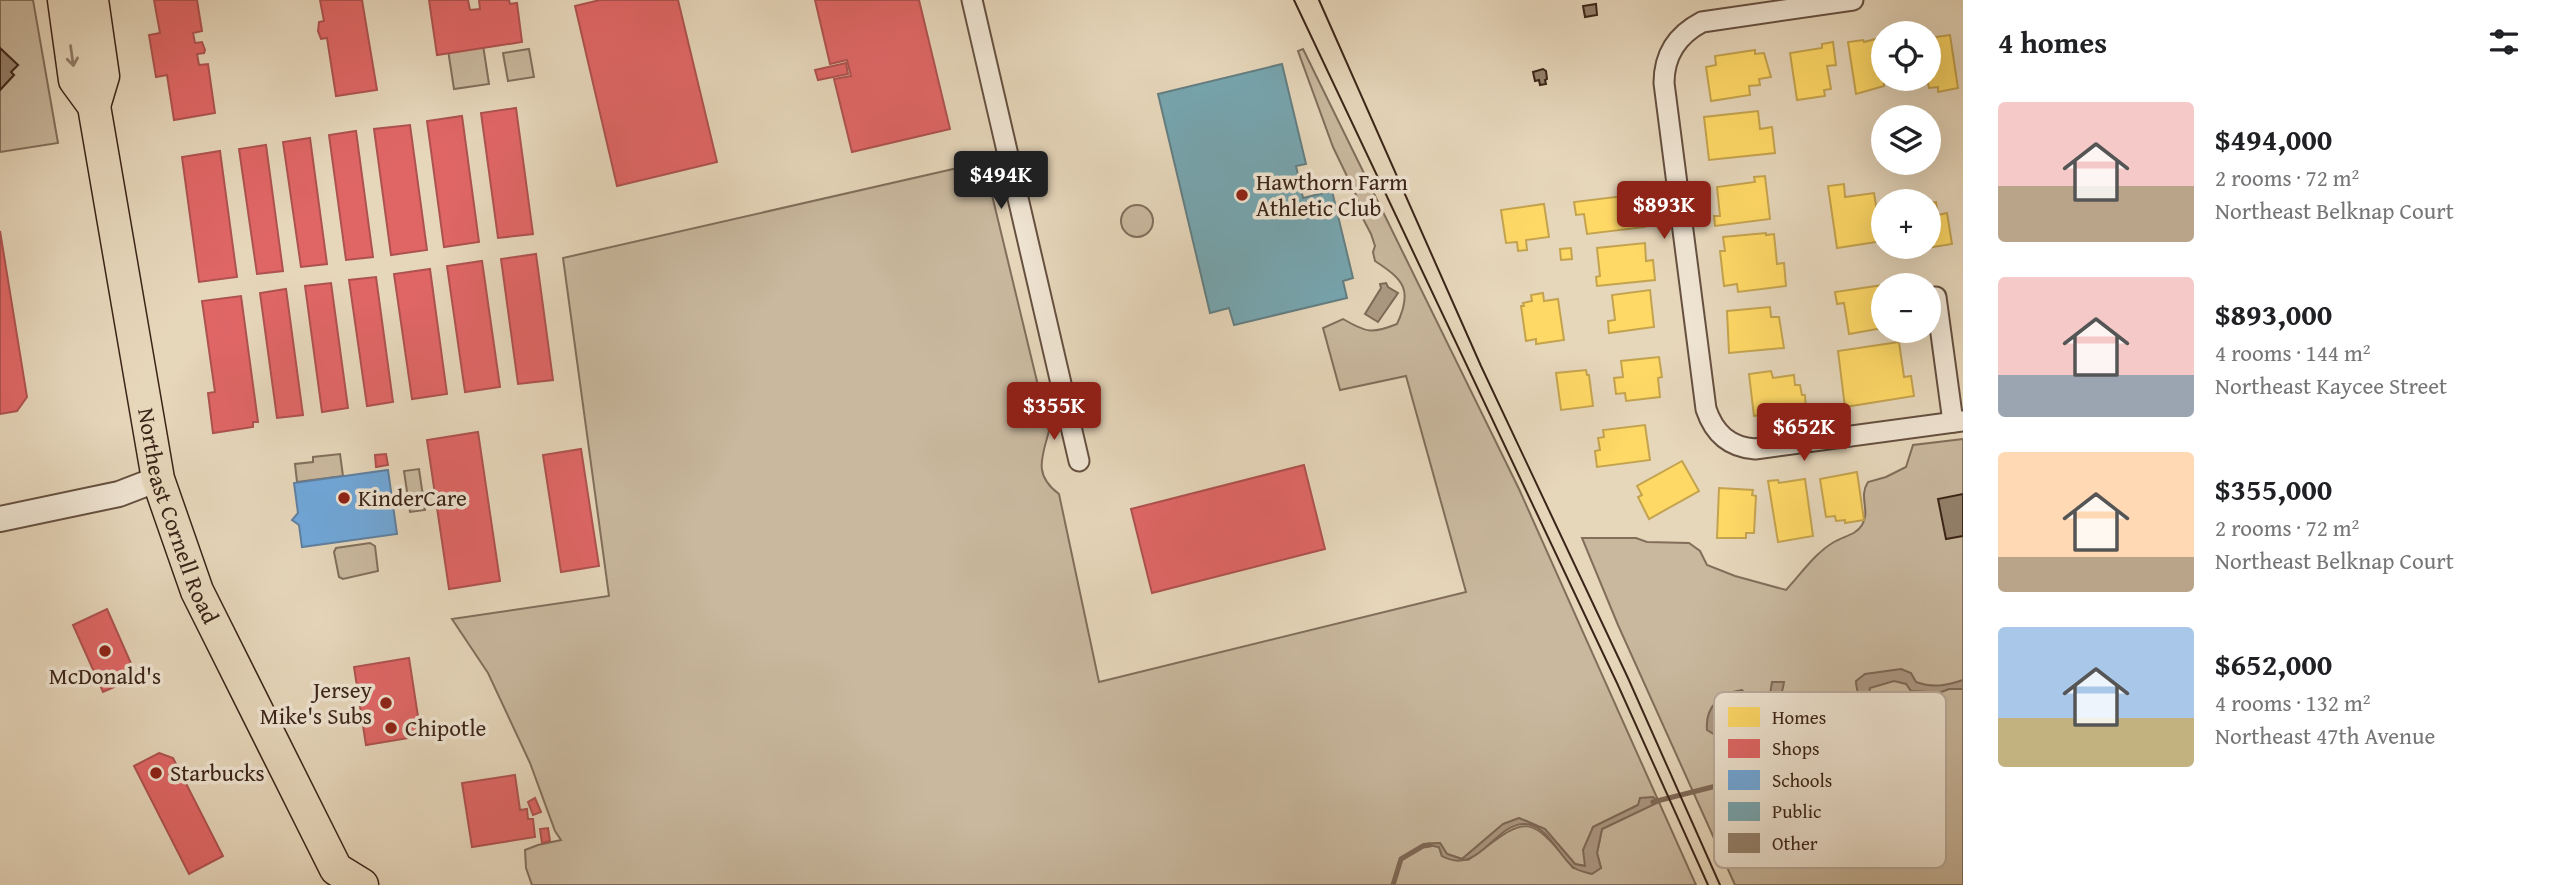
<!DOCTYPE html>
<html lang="en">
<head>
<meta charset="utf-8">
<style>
	:root { --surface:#fff; --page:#f2f2f2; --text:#202124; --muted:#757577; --accent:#8f2418 }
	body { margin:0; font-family:"Gentium Book Plus",serif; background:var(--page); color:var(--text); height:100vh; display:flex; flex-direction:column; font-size:26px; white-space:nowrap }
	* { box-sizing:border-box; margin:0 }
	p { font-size:23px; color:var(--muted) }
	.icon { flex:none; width:38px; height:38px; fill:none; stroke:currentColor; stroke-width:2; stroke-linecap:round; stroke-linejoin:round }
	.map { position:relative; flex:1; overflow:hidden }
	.details { display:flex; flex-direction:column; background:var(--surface); width:595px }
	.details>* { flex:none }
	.fabs { position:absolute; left:1871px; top:21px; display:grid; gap:14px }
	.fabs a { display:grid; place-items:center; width:70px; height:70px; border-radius:50%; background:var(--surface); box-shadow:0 7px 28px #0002; font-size:35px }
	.price { position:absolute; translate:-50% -60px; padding:0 16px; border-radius:7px; background:var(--accent); color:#fff; font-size:23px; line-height:46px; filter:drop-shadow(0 2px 4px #0008) }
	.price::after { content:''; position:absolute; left:50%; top:42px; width:21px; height:16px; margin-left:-10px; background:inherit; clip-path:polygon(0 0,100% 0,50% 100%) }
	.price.on { background:#222; color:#fff }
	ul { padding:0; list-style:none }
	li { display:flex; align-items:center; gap:21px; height:175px; padding:0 35px }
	li span { display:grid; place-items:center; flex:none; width:196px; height:140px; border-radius:7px; color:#555 }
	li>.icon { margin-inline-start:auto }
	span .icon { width:84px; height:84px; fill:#fffc; stroke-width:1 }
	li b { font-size:30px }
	h2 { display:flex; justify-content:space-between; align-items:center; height:84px; padding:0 35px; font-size:30px }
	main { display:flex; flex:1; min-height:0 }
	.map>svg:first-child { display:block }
</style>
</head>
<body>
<main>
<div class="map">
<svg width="1963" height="885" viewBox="0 0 1963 885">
	<rect width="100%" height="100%" fill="#e6d6ba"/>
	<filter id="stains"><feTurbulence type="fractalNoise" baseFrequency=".00286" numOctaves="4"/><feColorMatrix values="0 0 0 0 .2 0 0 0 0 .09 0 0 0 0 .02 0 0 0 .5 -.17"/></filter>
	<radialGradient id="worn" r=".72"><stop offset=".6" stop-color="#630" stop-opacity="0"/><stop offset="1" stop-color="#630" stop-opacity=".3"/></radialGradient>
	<g fill="#c9b89e" stroke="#826e5b" stroke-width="2" fill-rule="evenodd">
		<path d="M0 0H33L58 143 0 152V90L14 75 11 72 18 65 0 48Z"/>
		<path d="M483 45 489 84 454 89 448 50Z"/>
		<path d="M529 49 534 77 508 81 503 53Z"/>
		<path d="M1303 49 1519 489 1696 885H532L526 868 525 850 538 845 561 840 555 831 530 763 488 673 452 619 609 596 563 258 984 162 1049 431C1042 457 1033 475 1059 494L1099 682 1466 592 1406 376 1340 390 1323 328 1343 319C1367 333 1372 334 1397 324 1413 290 1404 280 1375 261L1373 252 1375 246 1371 234 1360 213 1357 197 1333 147 1298 51ZM1659 801 1602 829 1597 853 1601 868H1573C1526 808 1525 819 1468 860L1442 856 1439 847 1425 844 1440 843 1447 854 1462 859 1503 824 1519 818 1545 829 1575 864 1585 866 1593 827 1638 805Z"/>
		<circle cx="1137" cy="221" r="16"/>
		<path d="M1963 439V885H1735L1618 625 1582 538H1636L1647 542 1689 543 1700 551 1707 565 1735 576 1786 590C1801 574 1815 553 1834 542 1844 536 1856 535 1862 525 1871 511 1858 497 1868 482L1886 477 1906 467 1913 445Z"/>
		<path d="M340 454 343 476 297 482 295 464 313 462V457Z"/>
		<path d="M419 469 425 510 410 512 404 471Z"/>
		<path d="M370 543 375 546 378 571 343 579 339 577 334 552 336 548Z"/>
	</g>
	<g fill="#ac9983" stroke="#7f6a58" stroke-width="2">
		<path d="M1386 283 1388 287 1398 293 1378 322 1365 314 1381 288 1380 284Z"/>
		<path d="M1901 669 1911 673 1916 682C1933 688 1946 686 1963 680V689H1949L1934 695 1929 692 1911 691 1906 684 1894 681 1870 688 1869 697 1880 698 1892 695 1908 708 1900 715 1862 717 1846 733C1834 733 1825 726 1813 728 1789 732 1762 761 1794 777L1795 786 1792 795 1780 799 1767 785 1758 780 1738 791 1726 790C1716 773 1731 765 1731 748L1725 741 1707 730C1705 707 1720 693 1742 690L1748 697 1749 706H1761L1769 700 1772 682H1784C1781 706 1768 709 1749 719 1753 724 1757 731 1763 735 1770 741 1782 740 1788 733 1792 729 1790 728 1792 723 1796 713 1807 705 1817 702 1834 698 1842 710 1860 705 1860 696 1856 690 1856 681L1865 674Z"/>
		<path d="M1653 797 1659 802 1602 829 1597 853 1601 868 1592 874C1585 872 1576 871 1572 866 1558 854 1546 823 1523 824 1493 826 1478 876 1442 856L1439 847 1423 844 1440 843 1447 854 1462 859 1503 824 1519 818 1545 829 1575 864 1585 866 1583 850 1593 827 1638 805 1640 798Z"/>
	</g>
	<g fill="#ffd966" stroke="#c4a34f" stroke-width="2">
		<path d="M1950 35 1958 88 1938 92V87L1929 88 1928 83 1920 84 1919 79H1928V38Z"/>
		<path d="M1883 37 1884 86 1856 94 1848 42 1863 40 1864 42Z"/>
		<path d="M1833 42 1836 65 1827 66 1831 89 1824 90 1825 96 1797 100 1790 53 1822 48V44Z"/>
		<path d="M1755 50V54L1764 53 1771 77 1759 79 1760 85 1749 86 1750 95 1711 101 1706 67 1716 65 1715 56Z"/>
		<path d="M1758 111 1760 129 1772 127 1775 153 1709 160 1704 117Z"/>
		<path d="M1765 176 1770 219 1715 226 1714 216H1720L1717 187 1755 182 1754 177Z"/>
		<path d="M1844 184 1845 197 1874 193 1878 218H1881L1883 241 1837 248 1828 186Z"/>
		<path d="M1640 194 1645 227 1587 234 1584 214 1576 215 1574 202Z"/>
		<path d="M1936 202 1938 215 1947 213 1952 244 1908 251V247H1928V203Z"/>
		<path d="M1544 204 1549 237 1526 240 1527 250 1518 251 1517 242 1506 243 1501 210Z"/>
		<path d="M1766 233V235L1774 234 1777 264 1784 263 1786 286 1738 292 1737 284 1724 286 1720 251H1725L1723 237Z"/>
		<path d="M1645 243 1646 261 1653 260 1655 280 1597 286 1596 277 1600 276 1597 248Z"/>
		<path d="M1571 248 1572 259 1561 260 1560 249Z"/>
		<path d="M1883 285V328L1849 334 1844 303 1837 304 1835 292Z"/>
		<path d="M1650 290 1654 327 1609 333 1608 321 1615 320 1612 295Z"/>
		<path d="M1543 293 1544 301 1558 299 1564 340 1536 344V339L1526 341 1521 306H1524L1523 303 1532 301 1531 295Z"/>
		<path d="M1770 307 1771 317H1779L1784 348 1729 353 1727 311Z"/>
		<path d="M1899 342 1904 377 1911 376 1914 396 1845 407 1838 351Z"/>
		<path d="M1659 357 1662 377 1658 378 1660 397 1626 401 1625 393 1616 394 1614 378 1623 377 1621 361Z"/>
		<path d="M1586 370 1587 375H1589L1593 406 1561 410 1556 373Z"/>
		<path d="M1771 371 1773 378 1794 375 1795 385H1800L1802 395H1805L1806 410 1754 416 1749 374Z"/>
		<path d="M1645 425 1650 460 1597 467 1595 451 1600 450 1598 438 1604 437 1603 430Z"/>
		<path d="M1682 461 1699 491 1649 519 1638 497 1642 495 1637 486Z"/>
		<path d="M1857 472 1864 520 1845 523V520L1836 521 1835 516 1826 517 1820 479Z"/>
		<path d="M1805 479 1813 536 1778 542 1768 481 1778 480 1779 483Z"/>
		<path d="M1719 488 1753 490 1752 495 1756 496 1754 533H1746V538H1717Z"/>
	</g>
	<g fill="#e06666" stroke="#ae524f" stroke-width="2">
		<path d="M154 0H197L202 31 193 33 195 43 202 42 205 50 204 53 197 54 199 65 208 64 215 113 174 120 167 75 156 77 149 35 160 33Z"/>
		<path d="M320 0H362L377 90 336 96 327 38 321 39 318 31 319 22 324 21Z"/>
		<path d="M429 0H468L470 10 480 9 479 0H509L510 4 517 3 522 42 437 55Z"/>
		<path d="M600 0H678L717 162 617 186 575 6Z"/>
		<path d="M815 0H919L950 129 852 152 834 79 851 76 847 60 830 64Z"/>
		<path d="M846 63 848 74 818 80 815 70Z"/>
		<path d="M516 108 533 234 498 238 481 113Z"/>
		<path d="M462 116 479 242 444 247 427 121Z"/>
		<path d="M410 125 427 250 391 255 374 129Z"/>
		<path d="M356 131 373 257 346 260 329 135Z"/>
		<path d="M310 138 327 264 301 267 283 142Z"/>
		<path d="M266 145 283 271 257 274 239 149Z"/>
		<path d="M220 151 237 277 199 282 182 157Z"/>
		<path d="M0 231 27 397 17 411 0 414Z"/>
		<path d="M536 254 553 380 518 384 501 259Z"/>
		<path d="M482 261 500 387 465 392 447 266Z"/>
		<path d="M430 269 447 394 412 399 394 274Z"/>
		<path d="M376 277 393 402 367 406 349 280Z"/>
		<path d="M331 283 348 408 322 412 305 286Z"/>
		<path d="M286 289 303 415 277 418 260 293Z"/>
		<path d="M241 296 258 422H253V427L213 433 208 393 215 392 202 301Z"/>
		<path d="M478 432 500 581 449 589 427 440Z"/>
		<path d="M581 449 599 566 561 572 543 455Z"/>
		<path d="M386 454 388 465 376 467 375 455Z"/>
		<path d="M1304 465 1325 549 1152 593 1131 509Z"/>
		<path d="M107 609 137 677 103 692 73 625Z"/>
		<path d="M409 658 421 736 366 745 354 667Z"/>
		<path d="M159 753 173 758 223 856 189 874 134 766Z"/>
		<path d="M515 775 520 810 527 809 528 819H533L535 837 472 847 462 783Z"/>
		<path d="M535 798 541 812 533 815 528 802Z"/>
		<path d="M548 828 550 841 542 843 540 829Z"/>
	</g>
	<path fill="#6fa8dc" stroke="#5f80a1" stroke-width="2" d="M388 470 397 534 302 547 299 525 292 520 298 513 294 483Z"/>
	<path fill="#76a5af" stroke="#647e82" stroke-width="2" d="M1282 64 1306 164 1296 166 1303 198 1332 191 1353 278 1343 281 1347 298 1234 325 1229 308 1210 313 1158 94Z"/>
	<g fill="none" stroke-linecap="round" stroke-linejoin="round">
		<g stroke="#745e4e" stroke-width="2">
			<path d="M1733 698 1741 699 1745 712 1743 722 1756 739 1774 748C1772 764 1773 773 1787 782L1785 790H1780L1772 779 1760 773 1744 778 1736 783 1729 781C1728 768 1745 757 1736 742 1730 734 1719 730 1714 723L1719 708Z"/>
			<path d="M1827 708 1847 715 1848 720 1841 726 1825 720H1806L1809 713Z"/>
		</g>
		<g stroke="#7f6a58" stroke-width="5">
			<path d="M1653 802 1728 783"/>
			<path d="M1393 885 1401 859 1423 846 1430 845"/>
		</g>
	</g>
	<g fill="#94816c" stroke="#3b2418" stroke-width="2">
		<path d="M1596 4 1597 15 1585 17 1583 6Z"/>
		<path d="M0 48 18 65 11 72 14 75 0 90Z"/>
		<path d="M1543 69 1546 71 1547 79 1545 80 1546 84 1540 85 1539 80 1535 81 1533 72Z"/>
		<path d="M1963 494V536L1946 539 1938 499Z"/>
	</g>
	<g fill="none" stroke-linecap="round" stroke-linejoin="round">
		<defs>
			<g id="minor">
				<path d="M972 0 1079 461"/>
				<path d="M1853 0 1702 22C1677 35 1664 55 1664 83L1706 409C1714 433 1729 447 1755 449L1963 421"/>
				<path d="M1936 297 1953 422"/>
			</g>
			<path id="tertiary" d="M0 519 119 494 158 479"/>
			<g id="trunk">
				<path id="s1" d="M64 0 75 80 94 106 158 479 197 591 336 869 362 885"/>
				<path d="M92 0 103 76 94 106"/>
			</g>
		</defs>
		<use href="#minor" stroke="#665040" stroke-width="23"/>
		<use href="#tertiary" stroke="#665040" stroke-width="28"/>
		<use href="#trunk" stroke="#3b2418" stroke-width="35"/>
		<use href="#minor" stroke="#efe4d2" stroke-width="19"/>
		<use href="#tertiary" stroke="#efe4d2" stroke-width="24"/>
		<use href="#trunk" stroke="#e6d6ba" stroke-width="32"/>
		<g stroke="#3b2418" stroke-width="2">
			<path d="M1294 0 1617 683 1708 885"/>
			<path d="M1319 0 1481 366 1628 678 1720 885"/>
		</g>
	</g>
	<defs><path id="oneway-shaft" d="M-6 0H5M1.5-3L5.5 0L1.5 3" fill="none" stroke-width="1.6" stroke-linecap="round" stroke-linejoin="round" transform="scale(1.75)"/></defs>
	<use stroke="#907d69" href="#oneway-shaft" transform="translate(72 56) rotate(82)"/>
	<g fill="#8f2418" stroke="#efe4d2" stroke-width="2.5">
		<circle cx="1242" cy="195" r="7"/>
		<circle cx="344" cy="498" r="7"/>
		<circle cx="105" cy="651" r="7"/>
		<circle cx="386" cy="703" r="7"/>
		<circle cx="391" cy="728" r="7"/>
		<circle cx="156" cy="773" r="7"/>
	</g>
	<g text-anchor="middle" stroke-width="7" stroke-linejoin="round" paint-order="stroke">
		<g font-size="23" fill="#3b2418" stroke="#efe4d2" text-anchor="start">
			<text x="1256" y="190">Hawthorn Farm<tspan x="1256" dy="26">Athletic Club</tspan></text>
			<text x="358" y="506">KinderCare</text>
			<text x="105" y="684" text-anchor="middle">McDonald's</text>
			<text x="372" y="698" text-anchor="end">Jersey<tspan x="372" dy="26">Mike's Subs</tspan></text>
			<text x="405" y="736">Chipotle</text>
			<text x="170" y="781">Starbucks</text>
		</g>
		<g font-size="23" fill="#3b2418" stroke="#efe4d2">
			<text dy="8" stroke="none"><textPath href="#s1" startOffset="532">Northeast Cornell Road</textPath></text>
		</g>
	</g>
	<rect x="1714" y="692" width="232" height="176" rx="10" fill="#efe4d2" stroke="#b9aa9a" stroke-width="2"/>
	<rect x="1728" y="707" width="32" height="20" fill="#ffd966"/>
	<rect x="1728" y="739" width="32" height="19" fill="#e06666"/>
	<rect x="1728" y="770" width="32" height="20" fill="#6fa8dc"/>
	<rect x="1728" y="802" width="32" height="19" fill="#76a5af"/>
	<rect x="1728" y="833" width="32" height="20" fill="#94816c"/>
	<g font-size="19" fill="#3b2418">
		<text x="1772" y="724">Homes</text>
		<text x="1772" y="755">Shops</text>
		<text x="1772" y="787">Schools</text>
		<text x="1772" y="818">Public</text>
		<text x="1772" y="850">Other</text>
	</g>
	<rect width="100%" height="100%" filter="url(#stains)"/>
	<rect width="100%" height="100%" fill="url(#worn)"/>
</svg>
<div class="fabs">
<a><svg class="icon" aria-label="locate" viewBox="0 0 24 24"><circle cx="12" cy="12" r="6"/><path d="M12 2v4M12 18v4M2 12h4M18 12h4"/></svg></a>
<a><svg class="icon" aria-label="layers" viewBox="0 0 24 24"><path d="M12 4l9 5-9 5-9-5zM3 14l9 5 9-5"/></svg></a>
<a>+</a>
<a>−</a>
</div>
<b class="price on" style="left:1001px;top:211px">$494K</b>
<b class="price" style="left:1664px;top:241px">$893K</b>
<b class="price" style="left:1054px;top:442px">$355K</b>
<b class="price" style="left:1804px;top:463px">$652K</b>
</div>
<section class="details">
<h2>4 homes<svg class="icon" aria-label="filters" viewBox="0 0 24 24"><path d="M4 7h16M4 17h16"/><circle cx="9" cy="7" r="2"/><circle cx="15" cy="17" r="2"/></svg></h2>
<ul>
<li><span style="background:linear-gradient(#f6c9c9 60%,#b9a48a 0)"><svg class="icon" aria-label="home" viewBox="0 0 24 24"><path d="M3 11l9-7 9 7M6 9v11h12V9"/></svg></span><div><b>$494,000</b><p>2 rooms · 72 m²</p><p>Northeast Belknap Court</p></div></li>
<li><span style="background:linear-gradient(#f6c9c9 70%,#9aa5b1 0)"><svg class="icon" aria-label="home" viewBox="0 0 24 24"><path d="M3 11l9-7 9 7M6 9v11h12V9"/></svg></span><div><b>$893,000</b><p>4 rooms · 144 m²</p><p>Northeast Kaycee Street</p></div></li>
<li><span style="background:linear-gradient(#ffd9b3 75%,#b9a48a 0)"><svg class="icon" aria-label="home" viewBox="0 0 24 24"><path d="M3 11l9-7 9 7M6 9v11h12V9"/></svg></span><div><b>$355,000</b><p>2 rooms · 72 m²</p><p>Northeast Belknap Court</p></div></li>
<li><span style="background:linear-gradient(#a9c7e8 65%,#c2b280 0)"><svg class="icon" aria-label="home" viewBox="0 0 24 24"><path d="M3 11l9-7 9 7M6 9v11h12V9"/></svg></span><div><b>$652,000</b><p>4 rooms · 132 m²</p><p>Northeast 47th Avenue</p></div></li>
</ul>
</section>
</main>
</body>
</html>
